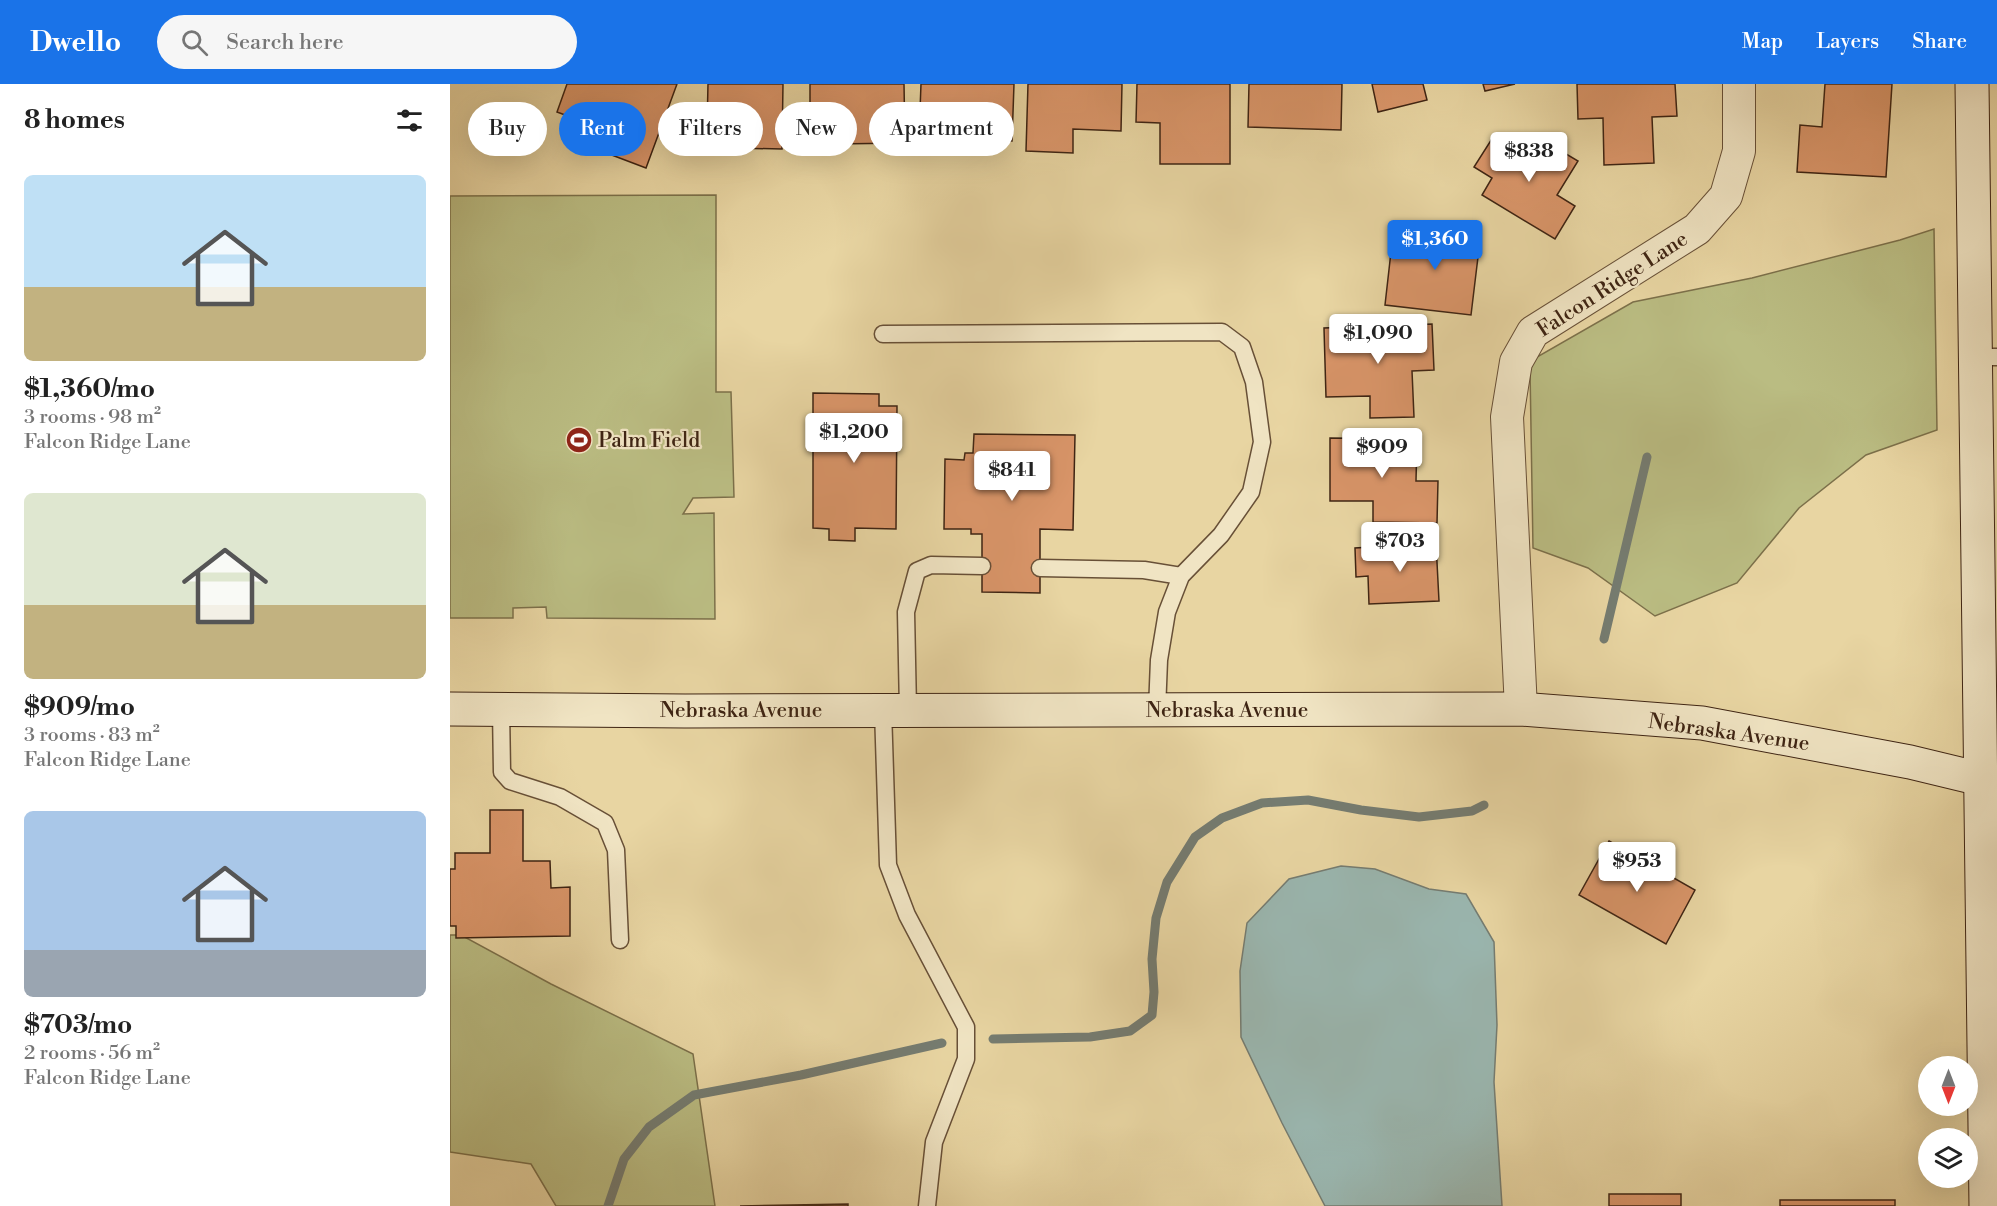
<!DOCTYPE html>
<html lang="en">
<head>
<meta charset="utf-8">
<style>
	:root { --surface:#fff; --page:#f6f6f6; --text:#222; --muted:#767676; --accent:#1a73e8 }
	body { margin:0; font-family:"Libre Bodoni",serif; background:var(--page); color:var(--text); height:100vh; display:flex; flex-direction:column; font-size:22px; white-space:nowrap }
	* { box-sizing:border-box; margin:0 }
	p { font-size:20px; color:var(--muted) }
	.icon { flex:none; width:33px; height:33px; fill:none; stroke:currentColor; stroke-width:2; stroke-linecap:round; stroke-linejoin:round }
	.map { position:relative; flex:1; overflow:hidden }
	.drawer { display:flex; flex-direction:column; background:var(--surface); width:450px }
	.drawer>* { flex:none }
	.guide { position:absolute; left:18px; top:18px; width:570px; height:54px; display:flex; gap:12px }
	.needle { width:39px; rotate:180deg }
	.tools { position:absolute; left:1468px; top:972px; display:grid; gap:12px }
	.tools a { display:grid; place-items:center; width:60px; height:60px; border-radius:50%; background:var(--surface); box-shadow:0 6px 24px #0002; font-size:30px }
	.price { position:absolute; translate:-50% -51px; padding:0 14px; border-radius:6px; background:#fff; color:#222; font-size:20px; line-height:39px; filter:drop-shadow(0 2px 3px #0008) }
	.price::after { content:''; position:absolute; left:50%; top:36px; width:18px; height:14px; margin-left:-9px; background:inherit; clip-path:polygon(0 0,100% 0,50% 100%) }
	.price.selected { background:var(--accent); color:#fff }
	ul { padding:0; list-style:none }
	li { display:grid; align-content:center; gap:12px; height:318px; padding:0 24px }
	li span { display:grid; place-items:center; height:186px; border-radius:9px; color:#555 }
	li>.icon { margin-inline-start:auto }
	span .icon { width:108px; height:108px; fill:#fffc; stroke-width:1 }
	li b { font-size:26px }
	h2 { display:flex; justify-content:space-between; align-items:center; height:72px; padding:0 24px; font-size:26px }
	.tag { padding:0 21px; border-radius:27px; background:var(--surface); box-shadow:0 6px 24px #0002; font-size:21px; line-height:54px }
	.tag.selected { background:var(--accent); color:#fff }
	header { display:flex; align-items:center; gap:36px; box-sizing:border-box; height:84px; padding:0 30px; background:var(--accent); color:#fff }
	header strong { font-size:28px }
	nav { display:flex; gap:33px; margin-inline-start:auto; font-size:21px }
	.search { width:420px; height:54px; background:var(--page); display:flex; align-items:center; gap:15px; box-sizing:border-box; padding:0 21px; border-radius:33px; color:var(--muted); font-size:22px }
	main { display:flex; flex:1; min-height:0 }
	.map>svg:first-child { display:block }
</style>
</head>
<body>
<header>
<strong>Dwello</strong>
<div class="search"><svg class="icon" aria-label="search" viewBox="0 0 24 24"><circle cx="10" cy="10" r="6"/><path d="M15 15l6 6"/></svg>Search here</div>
<nav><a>Map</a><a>Layers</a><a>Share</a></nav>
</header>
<main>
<section class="drawer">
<h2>8 homes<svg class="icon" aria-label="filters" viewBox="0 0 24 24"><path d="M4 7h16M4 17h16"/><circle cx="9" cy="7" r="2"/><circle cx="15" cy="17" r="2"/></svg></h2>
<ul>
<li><span style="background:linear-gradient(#bfe0f5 60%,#c2b280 0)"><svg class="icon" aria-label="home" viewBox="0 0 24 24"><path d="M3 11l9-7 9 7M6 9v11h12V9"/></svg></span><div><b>$1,360/mo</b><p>3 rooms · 98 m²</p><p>Falcon Ridge Lane</p></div></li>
<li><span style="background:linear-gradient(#dfe7d0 60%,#c2b280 0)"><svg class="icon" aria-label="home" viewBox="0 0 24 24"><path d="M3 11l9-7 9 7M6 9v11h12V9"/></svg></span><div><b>$909/mo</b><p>3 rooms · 83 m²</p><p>Falcon Ridge Lane</p></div></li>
<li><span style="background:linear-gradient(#a9c7e8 75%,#9aa5b1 0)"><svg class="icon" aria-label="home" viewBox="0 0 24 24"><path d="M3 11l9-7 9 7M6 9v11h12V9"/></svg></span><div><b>$703/mo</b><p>2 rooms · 56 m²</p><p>Falcon Ridge Lane</p></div></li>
</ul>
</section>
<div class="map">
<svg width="1547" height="1122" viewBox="0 0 1547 1122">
	<rect width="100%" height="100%" fill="#e8d5a2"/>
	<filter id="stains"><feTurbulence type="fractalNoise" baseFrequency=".00333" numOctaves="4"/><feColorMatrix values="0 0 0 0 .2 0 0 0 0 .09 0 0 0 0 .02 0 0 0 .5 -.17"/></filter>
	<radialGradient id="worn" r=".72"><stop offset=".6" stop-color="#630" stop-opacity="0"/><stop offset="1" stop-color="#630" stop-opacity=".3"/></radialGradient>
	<g fill="#babc82" stroke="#7c704a" stroke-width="1.5">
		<path d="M266 111V308H281L284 413 243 414 233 430 264 429 265 535 97 534 96 523 63 524V534H0V112Z"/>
		<path d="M1484 145 1487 346 1416 371 1349 424 1287 499 1205 532 1138 484 1083 464 1080 285 1087 273 1183 218 1302 194 1450 156Z"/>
		<path d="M0 851H11L101 900 243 970 265 1122H106L81 1080 0 1068Z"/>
	</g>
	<path fill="#9ab6af" stroke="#757c71" stroke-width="1.5" d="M891 782 925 785 979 805 1016 810 1044 858 1047 941 1044 998 1052 1122H875L832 1039 791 953 790 887 797 839 839 795Z"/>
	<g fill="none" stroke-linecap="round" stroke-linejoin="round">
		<g stroke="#757c71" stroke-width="9">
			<path d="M1154 555 1197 373"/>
			<path d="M543 955 640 953 680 947 702 931 704 908 702 875 706 834 717 798 745 753 772 734 812 719 858 716 911 726 969 733 1022 727 1034 721"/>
			<path d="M158 1122 174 1075 199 1043 244 1011 351 991 492 959"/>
		</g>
	</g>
	<g fill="#d99569" stroke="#3e2413" stroke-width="1.5">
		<path d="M117 0H227L196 84 138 62 145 42 107 28Z"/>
		<path d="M258 0H333L332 65 282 64 283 44H257Z"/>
		<path d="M360 0H454L455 59 384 60V38H360Z"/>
		<path d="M471 0H564L562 57 469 53Z"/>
		<path d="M578 0H672L671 47 623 45V69L576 67Z"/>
		<path d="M687 0H780V80H710V39L686 38Z"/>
		<path d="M799 0H892L891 46 798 43Z"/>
		<path d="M922 0H973L977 16 928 28Z"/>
		<path d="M1033 0H1065L1035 7Z"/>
		<path d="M1127 0H1225L1227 32 1202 33 1204 79 1154 81 1153 34 1128 35Z"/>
		<path d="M1375 0H1442L1436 93 1347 88 1350 41 1372 43Z"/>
		<path d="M1045 50 1081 72 1091 55 1128 77 1107 111 1125 122 1105 155 1032 111 1042 94 1024 83Z"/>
		<path d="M966 141 1031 148 1021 231 935 221 942 159 964 162Z"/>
		<path d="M982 240 984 286 962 287 964 333 920 334V312L876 313 874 244Z"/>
		<path d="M363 309 429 310V322H447L446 445 405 444V457L379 456V445L363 444Z"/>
		<path d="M524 350 625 351 623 446 590 445V509L532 508V450H521V445H494L495 375 514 376 515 369H523Z"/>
		<path d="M880 354 967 355 966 397H988L987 439 923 438V417H880Z"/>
		<path d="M986 459 989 517 919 520 918 492 906 493 905 464Z"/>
		<path d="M40 726H73V777H100L101 804 120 803V852L6 854V842H0V785H5V769H40Z"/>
		<path d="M1159 757 1245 806 1216 860 1129 811Z"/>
		<rect x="1159" y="1110" width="72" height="12"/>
		<rect x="1330" y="1116" width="115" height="6"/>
		<path d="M398 1120V1122H290Z"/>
	</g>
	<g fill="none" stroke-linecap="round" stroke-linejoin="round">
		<defs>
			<g id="service">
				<path d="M433 250 772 248 792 263 804 298 812 358 801 408 771 451 731 492 717 528 709 576 707 626"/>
				<path d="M1525 273H1547"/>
				<path d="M590 484 694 486 731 492"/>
				<path d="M51 625 52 688 60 697 110 713 155 739 166 766 170 856"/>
				<path d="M433 626 438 781 457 831 516 943V975L484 1058 477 1122"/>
				<path d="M458 626 456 528 467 487 481 481 532 482"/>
			</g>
			<path id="minor" d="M1071 625 1057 333 1066 278 1083 248 1247 145 1276 112 1289 67V0"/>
			<g id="secondary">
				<path d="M1522 0 1536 1122"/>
				<path d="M0 625 235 627 1071 625 1252 639 1460 678 1547 699"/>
			</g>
		</defs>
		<use href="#service" stroke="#685037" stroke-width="19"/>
		<use href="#minor" stroke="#685037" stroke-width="34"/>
		<use href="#secondary" stroke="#3e2413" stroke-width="35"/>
		<use href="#service" stroke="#f0e4c3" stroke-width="16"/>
		<use href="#minor" stroke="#f0e4c3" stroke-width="32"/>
		<use href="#secondary" stroke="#f0e4c3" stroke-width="33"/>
	</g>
	<defs>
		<symbol id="stadium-disc" viewBox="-11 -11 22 22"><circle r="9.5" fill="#8f2418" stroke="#f0e4c3"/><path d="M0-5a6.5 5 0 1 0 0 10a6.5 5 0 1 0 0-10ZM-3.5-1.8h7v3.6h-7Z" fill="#fff"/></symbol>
	</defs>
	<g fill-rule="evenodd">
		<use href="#stadium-disc" x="114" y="341" width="30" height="30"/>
	</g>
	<g text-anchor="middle" stroke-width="4.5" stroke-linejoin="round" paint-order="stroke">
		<g font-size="21" fill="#3e2413" stroke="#f0e4c3">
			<text transform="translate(1162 200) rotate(-33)" y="7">Falcon Ridge Lane</text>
			<text x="291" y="633">Nebraska Avenue</text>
			<text x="777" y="633">Nebraska Avenue</text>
			<text transform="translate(1279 648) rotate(8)" y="7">Nebraska Avenue</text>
		</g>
		<g font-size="21" fill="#3e2413" stroke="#f0e4c3" text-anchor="start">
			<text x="148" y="363">Palm Field</text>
		</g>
	</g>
	<rect width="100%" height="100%" filter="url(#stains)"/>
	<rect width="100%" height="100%" fill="url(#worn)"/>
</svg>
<div class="tools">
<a><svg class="needle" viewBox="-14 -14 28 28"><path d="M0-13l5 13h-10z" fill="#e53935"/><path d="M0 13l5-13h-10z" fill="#767676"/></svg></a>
<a><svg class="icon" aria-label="layers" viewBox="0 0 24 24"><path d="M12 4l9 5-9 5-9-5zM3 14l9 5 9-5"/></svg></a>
</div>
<b class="price" style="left:1079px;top:99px">$838</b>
<b class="price selected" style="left:985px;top:187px">$1,360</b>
<b class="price" style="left:928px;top:281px">$1,090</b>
<b class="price" style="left:404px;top:380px">$1,200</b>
<b class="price" style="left:932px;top:395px">$909</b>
<b class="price" style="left:562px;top:418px">$841</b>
<b class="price" style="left:950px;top:489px">$703</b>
<b class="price" style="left:1187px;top:809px">$953</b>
<div class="guide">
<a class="tag">Buy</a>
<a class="tag selected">Rent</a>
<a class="tag">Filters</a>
<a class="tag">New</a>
<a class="tag">Apartment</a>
</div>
</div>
</main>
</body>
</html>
